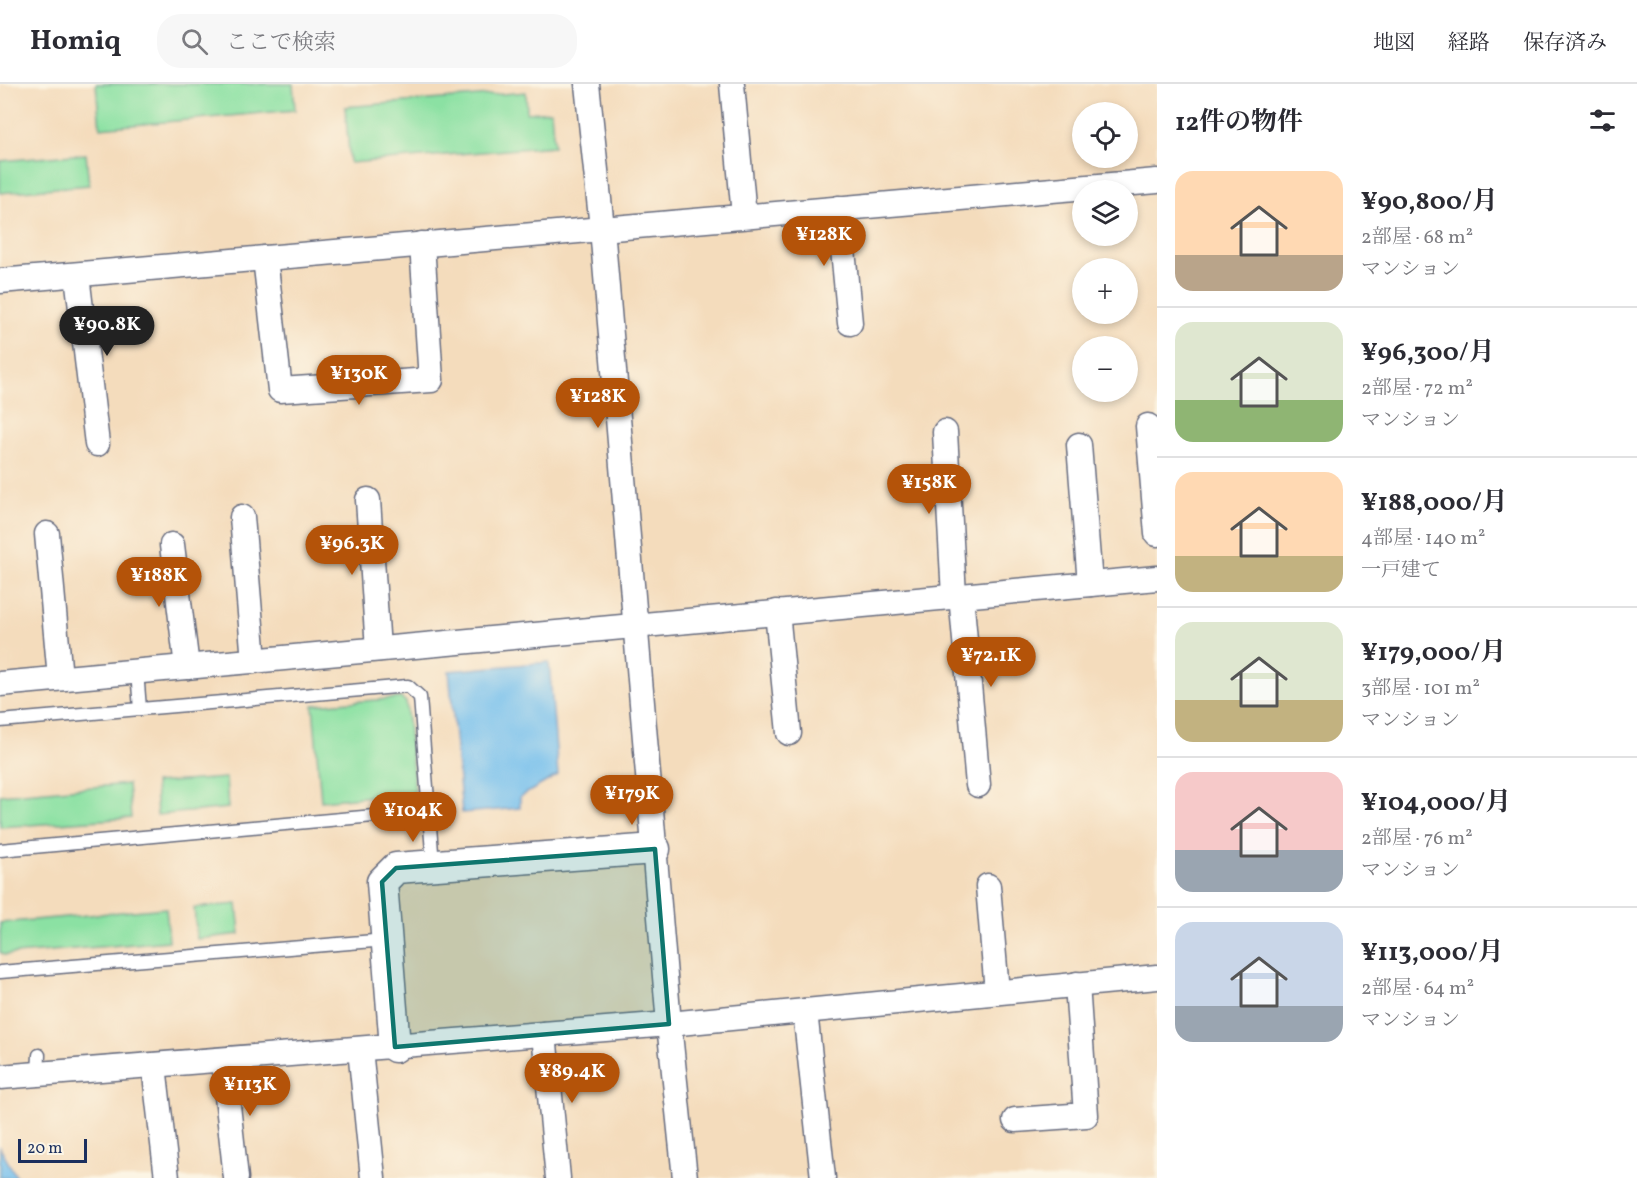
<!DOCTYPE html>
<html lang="ja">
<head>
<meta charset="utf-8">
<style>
	:root { --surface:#fff; --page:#f7f7f7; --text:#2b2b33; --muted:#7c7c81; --line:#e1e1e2; --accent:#b45309 }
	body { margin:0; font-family:Vollkorn,"Noto Serif JP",serif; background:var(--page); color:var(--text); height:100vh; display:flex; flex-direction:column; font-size:22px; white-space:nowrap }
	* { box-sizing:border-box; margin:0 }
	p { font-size:20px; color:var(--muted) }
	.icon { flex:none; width:33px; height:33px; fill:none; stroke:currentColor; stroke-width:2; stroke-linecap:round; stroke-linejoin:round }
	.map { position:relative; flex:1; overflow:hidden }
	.details { display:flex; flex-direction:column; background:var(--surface); width:480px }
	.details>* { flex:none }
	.buttons { position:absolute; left:1072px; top:18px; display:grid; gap:12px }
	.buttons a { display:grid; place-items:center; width:66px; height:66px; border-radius:50%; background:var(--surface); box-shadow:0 3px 9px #0003; font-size:30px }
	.scale { position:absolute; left:18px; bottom:15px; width:69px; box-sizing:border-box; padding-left:6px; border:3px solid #1b2f5e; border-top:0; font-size:16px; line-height:21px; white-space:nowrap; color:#1b2f5e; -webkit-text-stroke:4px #fcf5e5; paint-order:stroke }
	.price { position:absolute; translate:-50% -51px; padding:0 14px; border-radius:21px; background:var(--accent); color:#fff; font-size:20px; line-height:39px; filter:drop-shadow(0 2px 3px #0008) }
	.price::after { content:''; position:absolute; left:50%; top:36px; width:18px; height:14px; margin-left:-9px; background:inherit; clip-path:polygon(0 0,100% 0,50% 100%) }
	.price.selected { background:#222; color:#fff }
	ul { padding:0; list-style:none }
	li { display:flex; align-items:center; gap:18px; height:150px; padding:0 18px }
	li+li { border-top:2px solid var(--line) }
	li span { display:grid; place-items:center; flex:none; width:168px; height:120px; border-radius:18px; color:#555 }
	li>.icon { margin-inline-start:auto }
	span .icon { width:72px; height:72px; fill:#fffc; stroke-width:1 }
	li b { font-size:26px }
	h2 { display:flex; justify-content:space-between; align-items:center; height:72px; padding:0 18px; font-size:26px }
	header { display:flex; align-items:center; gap:36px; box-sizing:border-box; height:84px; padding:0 30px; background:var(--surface); border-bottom:2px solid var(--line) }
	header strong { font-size:28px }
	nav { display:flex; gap:33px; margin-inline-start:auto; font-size:21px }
	.search { width:420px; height:54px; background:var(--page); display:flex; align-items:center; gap:15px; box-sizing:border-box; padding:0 21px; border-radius:24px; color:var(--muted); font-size:22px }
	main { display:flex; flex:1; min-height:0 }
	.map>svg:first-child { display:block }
</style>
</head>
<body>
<header>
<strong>Homiq</strong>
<div class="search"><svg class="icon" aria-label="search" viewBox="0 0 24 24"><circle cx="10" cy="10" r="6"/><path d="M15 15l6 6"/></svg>ここで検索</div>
<nav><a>地図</a><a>経路</a><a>保存済み</a></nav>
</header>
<main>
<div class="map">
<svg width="1157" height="1094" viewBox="0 0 1157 1094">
	<rect width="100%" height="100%" fill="#fcf5e5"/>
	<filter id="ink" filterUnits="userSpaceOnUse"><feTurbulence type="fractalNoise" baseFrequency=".0167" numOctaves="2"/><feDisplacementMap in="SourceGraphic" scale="12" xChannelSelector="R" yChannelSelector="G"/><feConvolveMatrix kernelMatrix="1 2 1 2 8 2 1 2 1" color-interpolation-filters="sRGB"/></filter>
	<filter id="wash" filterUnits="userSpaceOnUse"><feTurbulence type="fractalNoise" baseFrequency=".008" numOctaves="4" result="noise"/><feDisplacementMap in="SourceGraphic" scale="24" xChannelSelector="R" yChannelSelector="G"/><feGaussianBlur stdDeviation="1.35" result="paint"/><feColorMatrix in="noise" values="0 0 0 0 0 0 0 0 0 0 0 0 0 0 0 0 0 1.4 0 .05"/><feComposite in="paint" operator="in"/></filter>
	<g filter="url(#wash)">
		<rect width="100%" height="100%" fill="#f4dcbc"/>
		<g fill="#8be1a3" stroke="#538880" stroke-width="1.5">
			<path d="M96 0H293L295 26 100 44Z"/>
			<path d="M526 8 527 29 551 27 554 62 350 79 345 23Z"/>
			<path d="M86 70 89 101 0 109V77Z"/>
			<path d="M401 614 406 618 415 708 321 717 313 621Z"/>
			<path d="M226 694 228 724 157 731 155 699Z"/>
			<path d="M128 700 131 734 0 743V711Z"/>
			<path d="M237 820 240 850 197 855 194 824Z"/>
			<path d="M166 824 169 857 4 871 0 868V839Z"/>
		</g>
		<g fill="#74bfed" stroke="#4877a6" stroke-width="1.5">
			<path d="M549 578 558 691 520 713V724L462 729 449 587Z"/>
			<path d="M0 1064 17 1094H0Z"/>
		</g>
	</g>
	<g filter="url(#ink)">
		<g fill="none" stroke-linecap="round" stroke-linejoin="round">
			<defs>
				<g id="service">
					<path d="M137 587 140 625"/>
					<path d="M0 637 408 602 420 613 433 781"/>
					<path d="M0 766 429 727"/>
					<path d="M0 888 386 856"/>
					<path d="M38 990 39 971"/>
				</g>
				<g id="minor">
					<path d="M587 0 602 144 669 940 685 1094"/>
					<path d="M732 0 744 132"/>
					<path d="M839 124 850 239"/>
					<path d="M265 174 280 306 431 296 422 160"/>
					<path d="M77 191 97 360"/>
					<path d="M0 197 1157 97"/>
					<path d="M1148 342 1157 450"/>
					<path d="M945 348 954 512"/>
					<path d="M1079 361 1090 500"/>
					<path d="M368 416 378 565"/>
					<path d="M242 433 254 577"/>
					<path d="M47 450 60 594"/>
					<path d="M172 461 187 583"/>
					<path d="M961 511 978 701"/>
					<path d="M777 528 789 649"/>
					<path d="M0 600 1157 494"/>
					<path d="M988 802 997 908"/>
					<path d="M805 927 823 1094"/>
					<path d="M544 950 558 1094"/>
					<path d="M360 965 373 1094"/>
					<path d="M223 976 236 1094"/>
					<path d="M154 982 167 1094"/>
					<path d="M0 993 669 940 1157 893"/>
					<path d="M1015 1036 1086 1031 1077 900"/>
				</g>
				<path id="tertiary" d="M395 963 382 798 396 784 655 765"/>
			</defs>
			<use href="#service" stroke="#676c7f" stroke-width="15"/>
			<use href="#minor" stroke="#676c7f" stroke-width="27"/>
			<use href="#tertiary" stroke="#676c7f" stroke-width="33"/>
			<use href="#service" stroke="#fff" stroke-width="12"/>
			<use href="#minor" stroke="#fff" stroke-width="24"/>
			<use href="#tertiary" stroke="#fff" stroke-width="30"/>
		</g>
	</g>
	<path fill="#0f766e" fill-opacity="0.2" stroke="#0f766e" stroke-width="4.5" stroke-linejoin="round" d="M655 765 669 940 395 963 382 798 396 784Z"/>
</svg>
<div class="buttons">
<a><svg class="icon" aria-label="locate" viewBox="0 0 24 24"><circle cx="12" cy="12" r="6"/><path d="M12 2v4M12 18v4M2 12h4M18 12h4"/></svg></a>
<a><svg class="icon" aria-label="layers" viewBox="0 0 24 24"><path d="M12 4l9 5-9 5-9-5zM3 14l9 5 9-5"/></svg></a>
<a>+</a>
<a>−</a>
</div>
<div class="scale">20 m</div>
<b class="price" style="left:824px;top:183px">¥128K</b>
<b class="price selected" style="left:107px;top:273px">¥90.8K</b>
<b class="price" style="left:359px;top:322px">¥130K</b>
<b class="price" style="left:598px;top:345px">¥128K</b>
<b class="price" style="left:929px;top:431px">¥158K</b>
<b class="price" style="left:352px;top:492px">¥96.3K</b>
<b class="price" style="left:159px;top:524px">¥188K</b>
<b class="price" style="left:991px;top:604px">¥72.1K</b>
<b class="price" style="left:632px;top:742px">¥179K</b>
<b class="price" style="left:413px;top:759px">¥104K</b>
<b class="price" style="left:572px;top:1020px">¥89.4K</b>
<b class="price" style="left:250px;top:1033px">¥113K</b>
</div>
<section class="details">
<h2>12件の物件<svg class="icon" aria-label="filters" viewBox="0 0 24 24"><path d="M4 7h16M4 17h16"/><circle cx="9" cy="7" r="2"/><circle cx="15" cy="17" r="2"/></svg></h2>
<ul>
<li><span style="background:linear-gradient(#ffd9b3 70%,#b9a48a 0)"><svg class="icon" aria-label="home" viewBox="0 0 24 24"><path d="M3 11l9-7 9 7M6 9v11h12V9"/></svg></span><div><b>¥90,800/月</b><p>2部屋 · 68 m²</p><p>マンション</p></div></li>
<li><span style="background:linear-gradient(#dfe7d0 65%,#8fb573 0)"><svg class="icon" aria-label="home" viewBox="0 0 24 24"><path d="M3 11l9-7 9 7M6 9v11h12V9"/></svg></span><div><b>¥96,300/月</b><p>2部屋 · 72 m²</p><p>マンション</p></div></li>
<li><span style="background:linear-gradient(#ffd9b3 70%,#c2b280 0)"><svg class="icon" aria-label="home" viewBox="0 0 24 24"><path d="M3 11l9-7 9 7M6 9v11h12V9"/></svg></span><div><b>¥188,000/月</b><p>4部屋 · 140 m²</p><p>一戸建て</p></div></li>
<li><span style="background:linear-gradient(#dfe7d0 65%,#c2b280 0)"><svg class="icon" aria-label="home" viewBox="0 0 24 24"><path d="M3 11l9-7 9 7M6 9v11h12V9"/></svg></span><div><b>¥179,000/月</b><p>3部屋 · 101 m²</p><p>マンション</p></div></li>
<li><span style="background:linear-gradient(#f6c9c9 65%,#9aa5b1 0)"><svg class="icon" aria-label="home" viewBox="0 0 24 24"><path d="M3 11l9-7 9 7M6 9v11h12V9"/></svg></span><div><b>¥104,000/月</b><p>2部屋 · 76 m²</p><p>マンション</p></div></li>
<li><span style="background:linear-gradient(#c9d6e8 70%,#9aa5b1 0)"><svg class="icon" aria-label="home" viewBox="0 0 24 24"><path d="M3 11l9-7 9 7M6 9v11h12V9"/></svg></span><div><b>¥113,000/月</b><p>2部屋 · 64 m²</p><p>マンション</p></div></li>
</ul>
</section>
</main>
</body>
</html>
